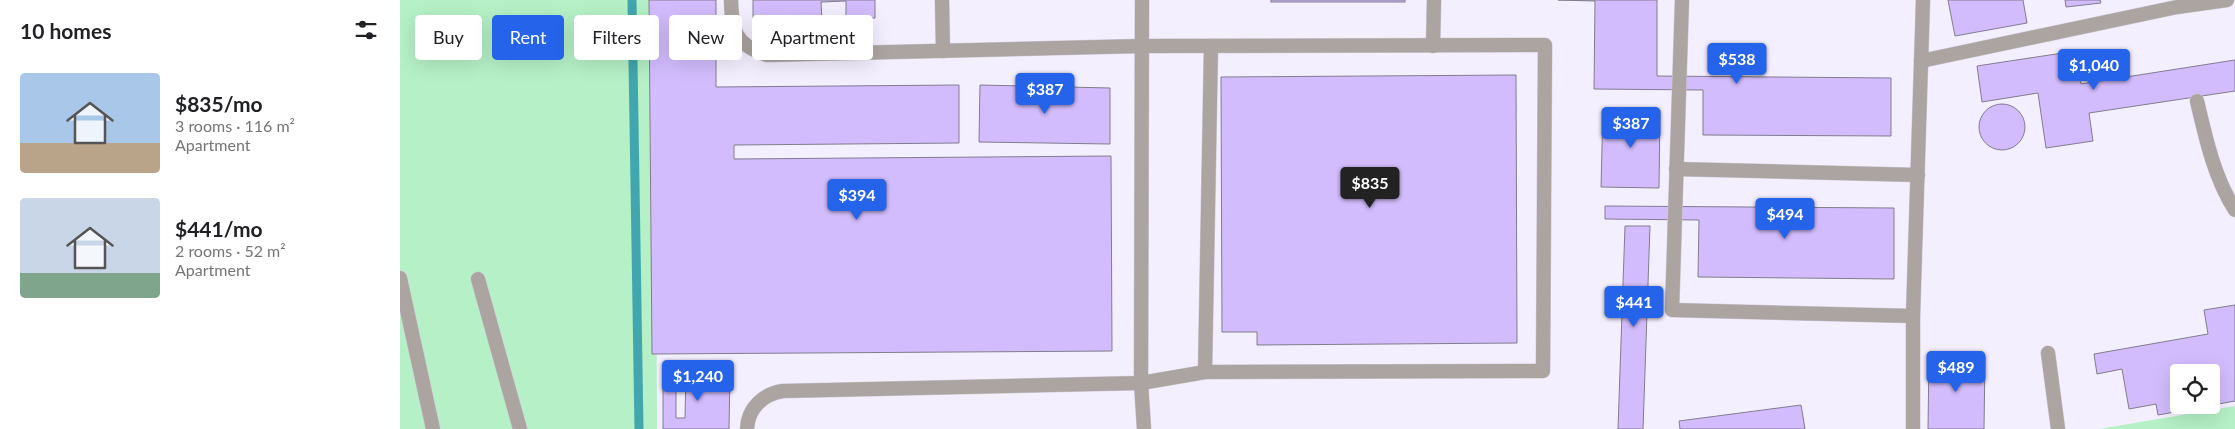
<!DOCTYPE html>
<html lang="en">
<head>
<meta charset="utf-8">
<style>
	:root { --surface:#fff; --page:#f2f2f2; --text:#202124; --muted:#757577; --accent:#2563eb }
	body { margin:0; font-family:Lato,sans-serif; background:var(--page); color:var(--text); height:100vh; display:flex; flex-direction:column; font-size:19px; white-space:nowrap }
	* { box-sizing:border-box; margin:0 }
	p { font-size:16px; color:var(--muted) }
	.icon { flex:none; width:28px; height:28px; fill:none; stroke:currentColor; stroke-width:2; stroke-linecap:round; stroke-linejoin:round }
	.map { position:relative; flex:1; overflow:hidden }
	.details { display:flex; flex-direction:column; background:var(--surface); width:400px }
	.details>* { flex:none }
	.hud { position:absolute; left:15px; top:15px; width:475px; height:45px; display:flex; gap:10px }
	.tools { position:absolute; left:1770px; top:364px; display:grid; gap:10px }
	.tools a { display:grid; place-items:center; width:50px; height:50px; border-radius:5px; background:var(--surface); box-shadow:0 5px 20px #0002; font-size:25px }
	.price { position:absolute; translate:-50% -42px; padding:0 11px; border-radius:5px; background:var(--accent); color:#fff; font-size:16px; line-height:32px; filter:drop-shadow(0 1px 2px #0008) }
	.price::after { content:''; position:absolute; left:50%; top:30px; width:15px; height:11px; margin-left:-8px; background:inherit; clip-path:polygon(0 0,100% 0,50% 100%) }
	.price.current { background:#222; color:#fff }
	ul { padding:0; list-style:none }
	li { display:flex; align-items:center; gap:15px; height:125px; padding:0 20px }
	li span { display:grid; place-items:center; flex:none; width:140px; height:100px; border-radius:5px; color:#555 }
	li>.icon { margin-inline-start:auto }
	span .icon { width:60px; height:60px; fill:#fffc; stroke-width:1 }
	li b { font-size:21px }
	h2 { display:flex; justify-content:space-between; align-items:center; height:60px; padding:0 20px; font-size:21px }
	.chip { padding:0 18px; border-radius:5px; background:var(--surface); box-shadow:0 5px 20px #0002; font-size:18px; line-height:45px }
	.chip.current { background:var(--accent); color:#fff }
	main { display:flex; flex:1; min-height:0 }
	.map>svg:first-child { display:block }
</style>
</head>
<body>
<main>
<section class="details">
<h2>10 homes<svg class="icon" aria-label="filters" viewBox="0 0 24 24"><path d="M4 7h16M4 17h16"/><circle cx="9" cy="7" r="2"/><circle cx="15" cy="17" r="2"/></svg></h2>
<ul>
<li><span style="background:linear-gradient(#a9c7e8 70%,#b9a48a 0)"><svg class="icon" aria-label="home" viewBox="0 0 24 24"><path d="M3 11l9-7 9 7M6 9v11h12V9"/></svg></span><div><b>$835/mo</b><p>3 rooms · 116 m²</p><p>Apartment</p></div></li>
<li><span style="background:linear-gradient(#c9d6e8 75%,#7fa58c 0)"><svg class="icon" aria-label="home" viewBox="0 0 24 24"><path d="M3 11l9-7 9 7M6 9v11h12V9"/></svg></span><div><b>$441/mo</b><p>2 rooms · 52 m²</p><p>Apartment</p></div></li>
</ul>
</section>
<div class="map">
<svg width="1835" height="429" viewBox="0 0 1835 429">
	<rect width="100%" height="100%" fill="#f4effe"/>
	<g fill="#b5f0c6">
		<path d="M0 0H255L257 429H0Z"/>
		<path d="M1835 406V429H1699Z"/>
	</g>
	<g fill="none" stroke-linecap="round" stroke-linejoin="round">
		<path stroke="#42a6ae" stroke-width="9" d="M232 0 239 429"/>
	</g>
	<g fill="#d2bcfd" stroke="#827c8d" fill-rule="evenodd">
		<path d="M249 0H316V87L559 85V143L334 145V159L711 156 712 351 252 354Z"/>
		<path d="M353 0H475V18L446 19V1L421 2 422 21 353 22Z"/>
		<rect x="871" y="0" width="134" height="2"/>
		<path d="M1158 0H1257V76L1491 78V136L1303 135V90L1194 89 1195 1Z"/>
		<path d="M1548 0H1623L1627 23 1555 36Z"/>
		<path d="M1665 0H1700L1701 3 1666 7Z"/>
		<path d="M1676 51 1681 84 1835 60V91L1689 113 1693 141 1646 148 1638 93 1582 102 1577 66Z"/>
		<path d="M1116 75 1117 343 857 345V332H822L821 77Z"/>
		<path d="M580 85 710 88V144L579 142Z"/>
		<circle cx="1602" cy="127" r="23"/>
		<path d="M1203 109 1260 110 1259 188 1201 187Z"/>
		<path d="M1205 206 1494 208V279L1298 277 1299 220 1205 219Z"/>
		<path d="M1225 226H1250L1243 429H1218Z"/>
		<path d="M1835 305V401L1758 415 1756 404 1729 409 1722 369 1697 374 1694 354 1808 334 1804 310ZM1779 372H1811V405H1779Z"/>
		<path d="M1529 356 1585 357 1584 429H1528Z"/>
		<path d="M286 373H330L329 429H263V374H276V418H285Z"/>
		<path d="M1401 405 1405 429H1280L1279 421Z"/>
	</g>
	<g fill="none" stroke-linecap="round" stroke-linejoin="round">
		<defs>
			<g id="service">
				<path d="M331 0C332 31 335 45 367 55L742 46 1145 45 1143 371 805 372 741 383 383 391C363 394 348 408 347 429"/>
				<path d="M542 0 543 51"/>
				<path d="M742 0 741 383 744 429"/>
				<path d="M1282 0 1272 310 1513 316"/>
				<path d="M1033 46 1034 0"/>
				<path d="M1521 61 1777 7 1827 0"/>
				<path d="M1797 101C1806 139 1814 177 1835 210"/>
				<path d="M1276 169 1518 175"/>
				<path d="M0 278 33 429"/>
				<path d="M78 279 120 429"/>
				<path d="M1648 353 1658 429"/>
				<path d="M805 372 811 46"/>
				<path d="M1513 429V316L1523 0"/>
			</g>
		</defs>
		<use href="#service" stroke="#cfcad8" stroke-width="15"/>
		<use href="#service" stroke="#aca4a0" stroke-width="14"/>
	</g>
</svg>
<div class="tools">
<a><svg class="icon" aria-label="locate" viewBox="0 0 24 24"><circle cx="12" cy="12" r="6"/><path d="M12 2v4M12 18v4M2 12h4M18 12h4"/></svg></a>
</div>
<b class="price" style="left:1337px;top:85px">$538</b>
<b class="price" style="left:1694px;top:91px">$1,040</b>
<b class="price" style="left:645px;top:115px">$387</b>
<b class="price" style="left:1231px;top:149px">$387</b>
<b class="price current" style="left:970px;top:209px">$835</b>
<b class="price" style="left:457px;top:221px">$394</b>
<b class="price" style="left:1385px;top:240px">$494</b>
<b class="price" style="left:1234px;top:328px">$441</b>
<b class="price" style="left:1556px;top:393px">$489</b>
<b class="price" style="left:298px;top:402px">$1,240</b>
<div class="hud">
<a class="chip">Buy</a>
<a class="chip current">Rent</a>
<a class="chip">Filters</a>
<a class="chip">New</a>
<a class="chip">Apartment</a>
</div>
</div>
</main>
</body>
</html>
